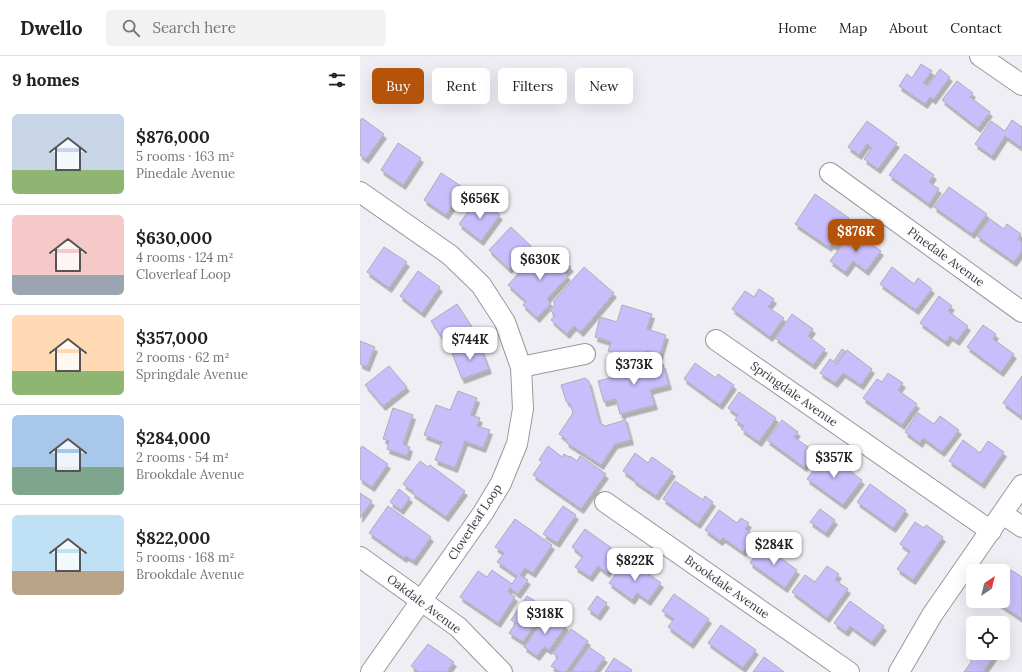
<!DOCTYPE html>
<html lang="en">
<head>
<meta charset="utf-8">
<style>
	:root { --surface:#fff; --page:#f2f2f2; --text:#202124; --muted:#757577; --line:#e0e0e0; --accent:#b45309 }
	body { margin:0; font-family:Lora,serif; background:var(--page); color:var(--text); height:100vh; display:flex; flex-direction:column; font-size:15px; white-space:nowrap }
	* { box-sizing:border-box; margin:0 }
	p { font-size:13px; color:var(--muted) }
	.icon { flex:none; width:22px; height:22px; fill:none; stroke:currentColor; stroke-width:2; stroke-linecap:round; stroke-linejoin:round }
	.map { position:relative; flex:1; overflow:hidden }
	.details { display:flex; flex-direction:column; background:var(--surface); width:360px }
	.details>* { flex:none }
	.guide { position:absolute; left:12px; top:12px; width:380px; height:36px; display:flex; gap:8px }
	.needle { width:26px; rotate:35deg }
	.controls { position:absolute; left:606px; top:508px; display:grid; gap:8px }
	.controls a { display:grid; place-items:center; width:44px; height:44px; border-radius:6px; background:var(--surface); box-shadow:0 4px 16px #0002; font-size:20px }
	.price { position:absolute; translate:-50% -34px; padding:0 9px; border-radius:8px; background:#fff; color:#222; font-size:13px; line-height:26px; filter:drop-shadow(0 1px 2px #0008) }
	.price::after { content:''; position:absolute; left:50%; top:24px; width:12px; height:9px; margin-left:-6px; background:inherit; clip-path:polygon(0 0,100% 0,50% 100%) }
	.price.on { background:var(--accent); color:#fff }
	ul { padding:0; list-style:none }
	li { display:flex; align-items:center; gap:12px; height:100px; padding:0 12px }
	li+li { border-top:1px solid var(--line) }
	li span { display:grid; place-items:center; flex:none; width:112px; height:80px; border-radius:6px; color:#555 }
	li>.icon { margin-inline-start:auto }
	span .icon { width:48px; height:48px; fill:#fffc; stroke-width:1 }
	li b { font-size:17px }
	h2 { display:flex; justify-content:space-between; align-items:center; height:48px; padding:0 12px; font-size:17px }
	.pill { padding:0 14px; border-radius:6px; background:var(--surface); box-shadow:0 4px 16px #0002; font-size:14px; line-height:36px }
	.pill.on { background:var(--accent); color:#fff }
	header { display:flex; align-items:center; gap:24px; box-sizing:border-box; height:56px; padding:0 20px; background:var(--surface); border-bottom:1px solid var(--line) }
	header strong { font-size:19px }
	nav { display:flex; gap:22px; margin-inline-start:auto; font-size:14px }
	.search { width:280px; height:36px; background:var(--page); display:flex; align-items:center; gap:10px; box-sizing:border-box; padding:0 14px; border-radius:6px; color:var(--muted); font-size:15px }
	main { display:flex; flex:1; min-height:0 }
	.map>svg:first-child { display:block }
</style>
</head>
<body>
<header>
<strong>Dwello</strong>
<div class="search"><svg class="icon" aria-label="search" viewBox="0 0 24 24"><circle cx="10" cy="10" r="6"/><path d="M15 15l6 6"/></svg>Search here</div>
<nav><a>Home</a><a>Map</a><a>About</a><a>Contact</a></nav>
</header>
<main>
<section class="details">
<h2>9 homes<svg class="icon" aria-label="filters" viewBox="0 0 24 24"><path d="M4 7h16M4 17h16"/><circle cx="9" cy="7" r="2"/><circle cx="15" cy="17" r="2"/></svg></h2>
<ul>
<li><span style="background:linear-gradient(#c9d6e8 70%,#8fb573 0)"><svg class="icon" aria-label="home" viewBox="0 0 24 24"><path d="M3 11l9-7 9 7M6 9v11h12V9"/></svg></span><div><b>$876,000</b><p>5 rooms · 163 m²</p><p>Pinedale Avenue</p></div></li>
<li><span style="background:linear-gradient(#f6c9c9 75%,#9aa5b1 0)"><svg class="icon" aria-label="home" viewBox="0 0 24 24"><path d="M3 11l9-7 9 7M6 9v11h12V9"/></svg></span><div><b>$630,000</b><p>4 rooms · 124 m²</p><p>Cloverleaf Loop</p></div></li>
<li><span style="background:linear-gradient(#ffd9b3 70%,#8fb573 0)"><svg class="icon" aria-label="home" viewBox="0 0 24 24"><path d="M3 11l9-7 9 7M6 9v11h12V9"/></svg></span><div><b>$357,000</b><p>2 rooms · 62 m²</p><p>Springdale Avenue</p></div></li>
<li><span style="background:linear-gradient(#a9c7e8 65%,#7fa58c 0)"><svg class="icon" aria-label="home" viewBox="0 0 24 24"><path d="M3 11l9-7 9 7M6 9v11h12V9"/></svg></span><div><b>$284,000</b><p>2 rooms · 54 m²</p><p>Brookdale Avenue</p></div></li>
<li><span style="background:linear-gradient(#bfe0f5 70%,#b9a48a 0)"><svg class="icon" aria-label="home" viewBox="0 0 24 24"><path d="M3 11l9-7 9 7M6 9v11h12V9"/></svg></span><div><b>$822,000</b><p>5 rooms · 168 m²</p><p>Brookdale Avenue</p></div></li>
</ul>
</section>
<div class="map">
<svg width="662" height="616" viewBox="0 0 662 616">
	<defs>
		<filter id="shadow"><feDropShadow dx="2.5" dy="4.5" stdDeviation="0" flood-color="#0004"/></filter>
	</defs>
	<rect width="100%" height="100%" fill="#efeef4"/>
	<g fill="#c8befb" stroke="#afaeb4" filter="url(#shadow)">
		<path d="M561 8 572 15 563 27 568 30 580 13 590 21 573 44 570 41 565 48 539 30 547 18 552 22Z"/>
		<path d="M597 25 613 37 610 41 630 56 618 72 582 44Z"/>
		<path d="M2 62 24 78 6 103 0 99V65Z"/>
		<path d="M652 64 662 71V92L645 80 632 100 615 88 631 65 645 75Z"/>
		<path d="M507 65 537 87 518 113 504 103 512 92 507 88 499 99 488 91Z"/>
		<path d="M38 87 61 102 43 129 21 114Z"/>
		<path d="M545 98 574 119 569 126 579 133 569 148 529 119Z"/>
		<path d="M81 117 104 132 86 159 64 144Z"/>
		<path d="M589 131 627 158 612 178 574 151Z"/>
		<path d="M455 138 489 162 484 169 489 172 477 191 471 188 469 191 435 168Z"/>
		<path d="M118 142 140 159 121 185 99 168Z"/>
		<path d="M630 163 644 173 647 168 661 178 658 183 662 186V195L654 206 617 180Z"/>
		<path d="M151 171 171 190 149 213 129 194Z"/>
		<path d="M493 175 521 195 506 215 493 205 485 216 470 205Z"/>
		<path d="M24 191 47 206 29 232 7 216Z"/>
		<path d="M189 192 211 211 205 217 208 220 187 243 191 247 177 262 163 249 166 245 148 229 180 194 184 198Z"/>
		<path d="M224 211 254 237 221 276 214 270 207 278 191 264 195 259 190 254 195 248 193 246Z"/>
		<path d="M532 211 554 228 558 222 572 233 556 254 520 228Z"/>
		<path d="M58 215 80 231 62 257 40 240Z"/>
		<path d="M399 233 414 243 408 251 424 262 410 281 372 253 385 235 394 241Z"/>
		<path d="M579 240 592 250 588 255 608 270 597 285 590 280 586 286 560 267Z"/>
		<path d="M97 248 112 271 86 288 71 265Z"/>
		<path d="M262 249 292 258 287 273 306 279 300 299 286 295 285 300 272 296 270 302 248 295 251 286 235 281 240 261 257 266Z"/>
		<path d="M432 258 453 273 448 280 465 293 453 309 415 282Z"/>
		<path d="M623 269 636 278 633 283 654 298 641 316 607 291Z"/>
		<path d="M0 285 15 291 7 311 0 308Z"/>
		<path d="M119 287 129 313 102 323 92 297Z"/>
		<path d="M482 293 485 295 477 306 474 305Z"/>
		<path d="M487 294 512 313 501 329 483 317 475 327 460 317 470 303 477 308Z"/>
		<path d="M286 304 289 312 303 308 309 329 290 334 295 349 260 358 256 343 244 346 238 325 254 321 252 313Z"/>
		<path d="M335 307 356 322 358 318 374 329 360 349 324 323Z"/>
		<path d="M29 310 47 331 23 350 5 329Z"/>
		<path d="M528 317 543 327 538 334 557 348 542 369 503 342 517 323 522 326Z"/>
		<path d="M662 320V361L643 347Z"/>
		<path d="M225 322 229 325 240 367 245 370 262 365 265 362 271 384 255 388 241 409 207 387 206 383 199 378 213 357 210 348 206 345 201 329Z"/>
		<path d="M98 335 117 342 111 359 120 362 117 370 130 374 123 392 105 385 95 412 75 404 82 386 64 379 76 349 90 354Z"/>
		<path d="M379 336 416 362 399 386 381 373 384 370 375 364 378 359 368 352Z"/>
		<path d="M33 352 53 359 43 388 50 391 47 400 27 393 29 385 23 383Z"/>
		<path d="M558 357 574 368 580 360 599 374 582 396 563 382 560 387 545 376Z"/>
		<path d="M422 364 438 376 434 381 455 396 444 411 407 384Z"/>
		<path d="M603 384 620 397 628 385 644 396 622 428 589 405Z"/>
		<path d="M2 390 28 408 12 431 0 423V393Z"/>
		<path d="M188 390 202 401 204 398 209 401 210 400 217 405 220 400 246 418 221 453 173 419 182 406 179 404Z"/>
		<path d="M275 397 288 407 292 401 313 416 296 440 273 424 274 423 263 415Z"/>
		<path d="M466 397 502 424 483 449 447 423Z"/>
		<path d="M60 405 68 411 70 409 105 435 86 461 52 437 53 435 43 428Z"/>
		<path d="M315 425 343 444 345 440 353 446 338 468 303 443Z"/>
		<path d="M510 428 546 454 533 472 497 446Z"/>
		<path d="M39 433 50 442 41 454 30 446Z"/>
		<path d="M0 437 12 445 0 462Z"/>
		<path d="M28 450 71 481 54 505 46 500 44 502 9 477Z"/>
		<path d="M203 450 216 459 197 487 183 478Z"/>
		<path d="M460 453 475 464 466 477 450 466Z"/>
		<path d="M359 454 377 467 381 462 389 467 385 473 395 480 383 496 363 482 360 485 345 474Z"/>
		<path d="M155 463 192 489 173 517 165 512 160 519 168 524 158 538 150 532 148 536 155 541 138 567 100 541 118 515 127 521 132 514 152 528 157 520 137 506 144 497 135 491Z"/>
		<path d="M555 466 564 472 566 469 583 481 553 524 537 513 550 495 540 488Z"/>
		<path d="M225 473 260 498 247 517 238 510 230 521 215 511 223 500 212 491Z"/>
		<path d="M403 489 437 514 425 532 390 507Z"/>
		<path d="M266 504 274 510 275 508 301 527 288 545 277 537 272 544 249 527Z"/>
		<path d="M467 510 479 518 475 524 488 533 467 562 432 536 445 519 455 526Z"/>
		<path d="M651 514 662 521V563L635 545H643V526Z"/>
		<path d="M314 538 349 563 331 588 308 571 314 563 302 555Z"/>
		<path d="M167 540 186 552 163 586 149 577 156 567 151 564Z"/>
		<path d="M237 540 247 547 238 560 228 553Z"/>
		<path d="M490 545 524 570 512 586 490 570 486 576 474 567Z"/>
		<path d="M188 557 206 570 189 594 184 591 177 600 164 591Z"/>
		<path d="M361 569 396 594 383 612 348 587Z"/>
		<path d="M211 573 228 585 206 616H200L191 610 198 601 193 597Z"/>
		<path d="M68 588 94 606 87 616H59L51 610Z"/>
		<path d="M229 591 245 602 234 616H211Z"/>
		<path d="M613 596V597H636L623 616H604L612 605 608 602Z"/>
		<path d="M404 601 424 616H393Z"/>
		<path d="M254 602 272 614 271 616H245Z"/>
	</g>
	<g fill="none" stroke-linecap="round" stroke-linejoin="round">
		<defs>
			<g id="minor">
				<path d="M620 0 662 29"/>
				<path d="M470 117 662 256"/>
				<path d="M0 136 90 199 121 229 145 266 161 311 163 353 157 388 141 427 123 457 11 616"/>
				<path d="M356 284 631 475"/>
				<path d="M161 311 225 298"/>
				<path d="M245 446 489 616"/>
				<path d="M643 458 662 471"/>
				<path d="M0 501 98 571 142 616"/>
				<path d="M539 616 572 559 662 429"/>
			</g>
		</defs>
		<use href="#minor" stroke="#99989d" stroke-width="22"/>
		<use href="#minor" stroke="#fff" stroke-width="20"/>
	</g>
	<g text-anchor="middle" stroke-width="3" stroke-linejoin="round" paint-order="stroke">
		<g font-size="12" fill="#3a3a3c" stroke="#fcfcfe">
			<text transform="translate(586 201) rotate(36)" y="4">Pinedale Avenue</text>
			<text transform="translate(434 338) rotate(35)" y="4">Springdale Avenue</text>
			<text transform="translate(115 466) rotate(-57)" y="4">Cloverleaf Loop</text>
			<text transform="translate(367 531) rotate(35)" y="4">Brookdale Avenue</text>
			<text transform="translate(64 548) rotate(37)" y="4">Oakdale Avenue</text>
		</g>
	</g>
</svg>
<div class="controls">
<a><svg class="needle" viewBox="-14 -14 28 28"><path d="M0-13l5 13h-10z" fill="#e53935"/><path d="M0 13l5-13h-10z" fill="#757577"/></svg></a>
<a><svg class="icon" aria-label="locate" viewBox="0 0 24 24"><circle cx="12" cy="12" r="6"/><path d="M12 2v4M12 18v4M2 12h4M18 12h4"/></svg></a>
</div>
<b class="price" style="left:120px;top:164px">$656K</b>
<b class="price on" style="left:496px;top:197px">$876K</b>
<b class="price" style="left:180px;top:225px">$630K</b>
<b class="price" style="left:110px;top:305px">$744K</b>
<b class="price" style="left:274px;top:330px">$373K</b>
<b class="price" style="left:474px;top:423px">$357K</b>
<b class="price" style="left:414px;top:510px">$284K</b>
<b class="price" style="left:275px;top:526px">$822K</b>
<b class="price" style="left:185px;top:579px">$318K</b>
<div class="guide">
<a class="pill on">Buy</a>
<a class="pill">Rent</a>
<a class="pill">Filters</a>
<a class="pill">New</a>
</div>
</div>
</main>
</body>
</html>
